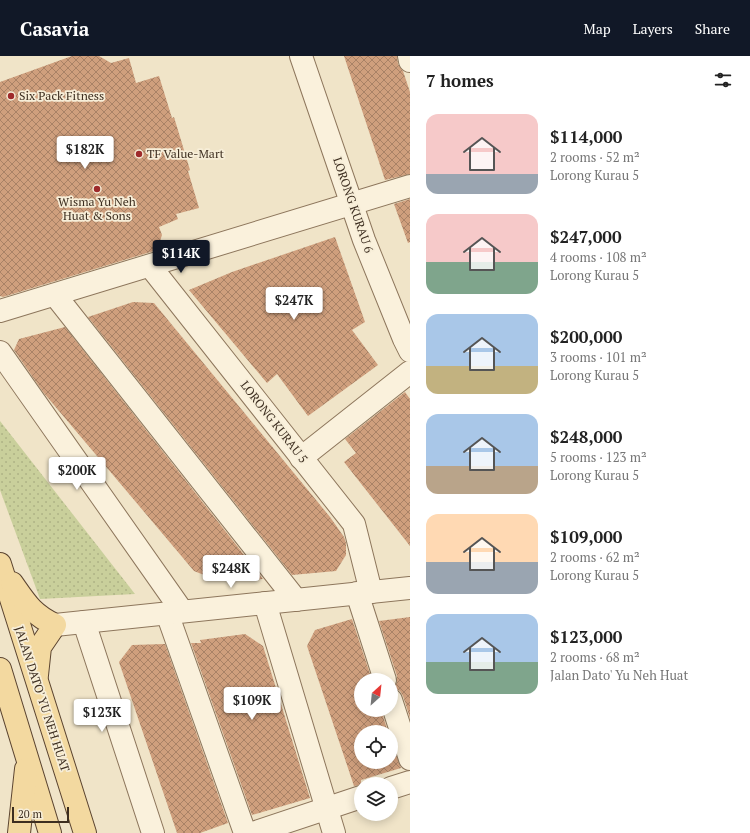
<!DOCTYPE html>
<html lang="en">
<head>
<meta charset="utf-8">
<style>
	:root { --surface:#fff; --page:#f6f6f6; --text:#222; --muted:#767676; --accent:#111827 }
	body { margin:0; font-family:"PT Serif",serif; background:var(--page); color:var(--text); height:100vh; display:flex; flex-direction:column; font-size:15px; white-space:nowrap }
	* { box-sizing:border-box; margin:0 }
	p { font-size:13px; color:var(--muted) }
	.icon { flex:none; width:22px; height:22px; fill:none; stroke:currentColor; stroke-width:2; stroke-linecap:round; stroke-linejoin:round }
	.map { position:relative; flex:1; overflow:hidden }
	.sheet { display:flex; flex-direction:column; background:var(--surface); width:340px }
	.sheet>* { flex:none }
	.needle { width:26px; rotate:27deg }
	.buttons { position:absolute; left:354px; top:617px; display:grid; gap:8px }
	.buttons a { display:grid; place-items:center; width:44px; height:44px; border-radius:50%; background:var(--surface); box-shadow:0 2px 10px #0003; font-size:20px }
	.scale { position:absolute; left:12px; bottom:10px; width:57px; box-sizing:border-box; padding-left:4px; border:2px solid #3d2e20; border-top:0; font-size:11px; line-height:14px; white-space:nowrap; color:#3d2e20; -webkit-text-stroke:3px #f7eed8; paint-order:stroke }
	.price { position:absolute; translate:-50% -34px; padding:0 9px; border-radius:4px; background:#fff; color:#222; font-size:13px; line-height:26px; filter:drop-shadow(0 1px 2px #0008) }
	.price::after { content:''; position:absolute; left:50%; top:24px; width:12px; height:9px; margin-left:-6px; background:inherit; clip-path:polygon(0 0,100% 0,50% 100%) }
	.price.on { background:var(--accent); color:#fff }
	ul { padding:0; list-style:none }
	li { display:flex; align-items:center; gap:12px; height:100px; padding:0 16px }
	li span { display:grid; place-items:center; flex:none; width:112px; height:80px; border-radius:12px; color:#555 }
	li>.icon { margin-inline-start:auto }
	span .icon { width:48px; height:48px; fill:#fffc; stroke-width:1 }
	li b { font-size:17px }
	h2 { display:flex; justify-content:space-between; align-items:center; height:48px; padding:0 16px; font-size:17px }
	header { display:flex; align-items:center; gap:24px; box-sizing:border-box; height:56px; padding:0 20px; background:var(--accent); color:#fff }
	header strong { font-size:19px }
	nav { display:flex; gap:22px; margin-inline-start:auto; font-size:14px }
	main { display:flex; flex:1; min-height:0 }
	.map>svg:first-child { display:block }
</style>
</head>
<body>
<header>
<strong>Casavia</strong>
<nav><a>Map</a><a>Layers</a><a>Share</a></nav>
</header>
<main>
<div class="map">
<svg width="410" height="777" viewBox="0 0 410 777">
	<defs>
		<pattern id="grass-dots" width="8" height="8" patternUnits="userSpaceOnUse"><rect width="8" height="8" fill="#c9cf9b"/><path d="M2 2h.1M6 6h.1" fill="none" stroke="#aeb285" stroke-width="1.8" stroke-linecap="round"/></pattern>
		<pattern id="building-cross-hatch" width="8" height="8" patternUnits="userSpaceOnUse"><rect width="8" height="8" fill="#cf9f7d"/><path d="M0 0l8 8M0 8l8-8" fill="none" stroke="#a98266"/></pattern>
	</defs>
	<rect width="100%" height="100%" fill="#f0e4c8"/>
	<path fill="url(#grass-dots)" d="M0 365 135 538 40 543 0 434Z"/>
	<g fill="url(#building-cross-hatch)">
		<path d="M72 0H99L111 7 129 2 136 27 159 20 172 62 174 61 190 114 188 115 199 152 176 158 178 163 159 171 162 179 157 194 3 241 0 240V26Z"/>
		<path d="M344 0H397L398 8 403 15 410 36V118L385 124Z"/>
		<path d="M410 143V186L408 187 394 148Z"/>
		<path d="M335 181 365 266 352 274 378 309 308 360 277 318 267 327 189 234 232 216Z"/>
		<path d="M133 246 154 247 330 461 344 481 346 487V499L336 515 292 519 88 261Z"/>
		<path d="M65 271 263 523 219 525 194 515 43 336 14 294 19 283Z"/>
		<path d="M405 336 410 343V490L344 406 356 397 345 383Z"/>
		<path d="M410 561V662L403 640 400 635 394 632 397 626V620L379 565Z"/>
		<path d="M352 563 372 624H361V654H381L388 676H361V706H391V685L401 712 361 724V729L354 730 307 590 315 574Z"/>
		<path d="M245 578 263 590 310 742 252 759 191 587H201L200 584Z"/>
		<path d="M165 588 228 767 200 777H177L119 606 132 589Z"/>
	</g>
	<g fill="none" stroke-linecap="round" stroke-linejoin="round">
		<defs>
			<g id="minor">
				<path d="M301 0 364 184 404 283 410 295"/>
				<path d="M409 0 410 5"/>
				<path d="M150 210 354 468 371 536"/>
				<path d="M55 239 296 544"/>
				<path d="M0 255 410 130"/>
				<path d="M0 296 182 555"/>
				<path d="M301 402 410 316"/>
				<path d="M357 537 385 624"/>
				<path d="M265 547 334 777"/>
				<path d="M167 557 245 777"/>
				<path d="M84 566 153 777"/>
				<path d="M55 569 410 532"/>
				<path d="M391 644 410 703"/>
				<path d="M391 732 410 726"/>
				<path d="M253 777 361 741"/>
			</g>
			<g id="major">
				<path d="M0 508 85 777"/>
				<path d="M12 527C26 547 32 558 55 569L40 591 37 619"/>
				<path d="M0 613 50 777"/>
				<path d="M19 777 26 713"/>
			</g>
		</defs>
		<use href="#minor" stroke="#8d765c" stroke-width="24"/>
		<use href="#major" stroke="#5b4430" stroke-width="24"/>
		<use href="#minor" stroke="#faf1dc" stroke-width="22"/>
		<use href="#major" stroke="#f3d9a0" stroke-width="22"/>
	</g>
	<g fill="#9e2a2b" stroke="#f7eed8" stroke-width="1.5">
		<circle cx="11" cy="40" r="4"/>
		<circle cx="139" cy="98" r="4"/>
		<circle cx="97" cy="133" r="4"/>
	</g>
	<g text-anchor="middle" stroke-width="3.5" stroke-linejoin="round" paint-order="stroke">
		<g font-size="12" fill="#3d2e20" stroke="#f7eed8" text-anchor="start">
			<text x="19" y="44">Six Pack Fitness</text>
			<text x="147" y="102">TF Value-Mart</text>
			<text x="97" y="150" text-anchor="middle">Wisma Yu Neh<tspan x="97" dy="14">Huat &amp; Sons</tspan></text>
		</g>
		<g font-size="12" fill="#3d2e20" stroke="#f7eed8">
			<text transform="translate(353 149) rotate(71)" y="4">LORONG KURAU 6</text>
			<text transform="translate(274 366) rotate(52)" y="4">LORONG KURAU 5</text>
			<text transform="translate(42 643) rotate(72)" y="4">JALAN DATO' YU NEH HUAT</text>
		</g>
	</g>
</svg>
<div class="buttons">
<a><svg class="needle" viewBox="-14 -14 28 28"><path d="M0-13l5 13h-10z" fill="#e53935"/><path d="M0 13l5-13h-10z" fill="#767676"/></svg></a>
<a><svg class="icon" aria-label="locate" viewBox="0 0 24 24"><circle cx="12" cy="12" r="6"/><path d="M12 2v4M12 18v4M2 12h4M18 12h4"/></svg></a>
<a><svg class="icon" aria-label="layers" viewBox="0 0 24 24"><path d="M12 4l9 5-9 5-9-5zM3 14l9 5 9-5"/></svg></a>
</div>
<div class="scale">20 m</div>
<b class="price" style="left:85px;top:114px">$182K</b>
<b class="price on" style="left:181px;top:218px">$114K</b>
<b class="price" style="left:294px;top:265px">$247K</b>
<b class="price" style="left:77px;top:435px">$200K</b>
<b class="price" style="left:231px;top:533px">$248K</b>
<b class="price" style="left:252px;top:665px">$109K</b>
<b class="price" style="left:102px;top:677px">$123K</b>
</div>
<section class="sheet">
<h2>7 homes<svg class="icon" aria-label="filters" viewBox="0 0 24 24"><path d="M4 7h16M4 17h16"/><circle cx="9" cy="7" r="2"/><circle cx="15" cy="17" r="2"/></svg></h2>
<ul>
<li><span style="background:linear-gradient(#f6c9c9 75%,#9aa5b1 0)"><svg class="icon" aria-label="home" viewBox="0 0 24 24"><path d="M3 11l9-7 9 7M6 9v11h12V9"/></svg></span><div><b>$114,000</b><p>2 rooms · 52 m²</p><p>Lorong Kurau 5</p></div></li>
<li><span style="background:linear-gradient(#f6c9c9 60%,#7fa58c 0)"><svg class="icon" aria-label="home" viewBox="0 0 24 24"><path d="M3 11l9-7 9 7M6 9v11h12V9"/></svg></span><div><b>$247,000</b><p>4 rooms · 108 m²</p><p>Lorong Kurau 5</p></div></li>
<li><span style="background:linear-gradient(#a9c7e8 65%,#c2b280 0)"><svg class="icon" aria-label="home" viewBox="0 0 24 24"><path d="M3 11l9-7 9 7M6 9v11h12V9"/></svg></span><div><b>$200,000</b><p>3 rooms · 101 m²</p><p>Lorong Kurau 5</p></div></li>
<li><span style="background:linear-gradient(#a9c7e8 65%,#b9a48a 0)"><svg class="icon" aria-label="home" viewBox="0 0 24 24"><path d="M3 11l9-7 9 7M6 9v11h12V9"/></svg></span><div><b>$248,000</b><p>5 rooms · 123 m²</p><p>Lorong Kurau 5</p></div></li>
<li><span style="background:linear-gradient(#ffd9b3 60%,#9aa5b1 0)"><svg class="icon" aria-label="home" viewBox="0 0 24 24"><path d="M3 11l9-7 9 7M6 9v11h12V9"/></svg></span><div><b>$109,000</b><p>2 rooms · 62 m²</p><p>Lorong Kurau 5</p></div></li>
<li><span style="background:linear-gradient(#a9c7e8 60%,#7fa58c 0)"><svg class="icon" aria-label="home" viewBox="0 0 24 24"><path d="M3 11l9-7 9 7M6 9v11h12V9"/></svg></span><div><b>$123,000</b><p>2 rooms · 68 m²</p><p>Jalan Dato' Yu Neh Huat</p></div></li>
</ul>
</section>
</main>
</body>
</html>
